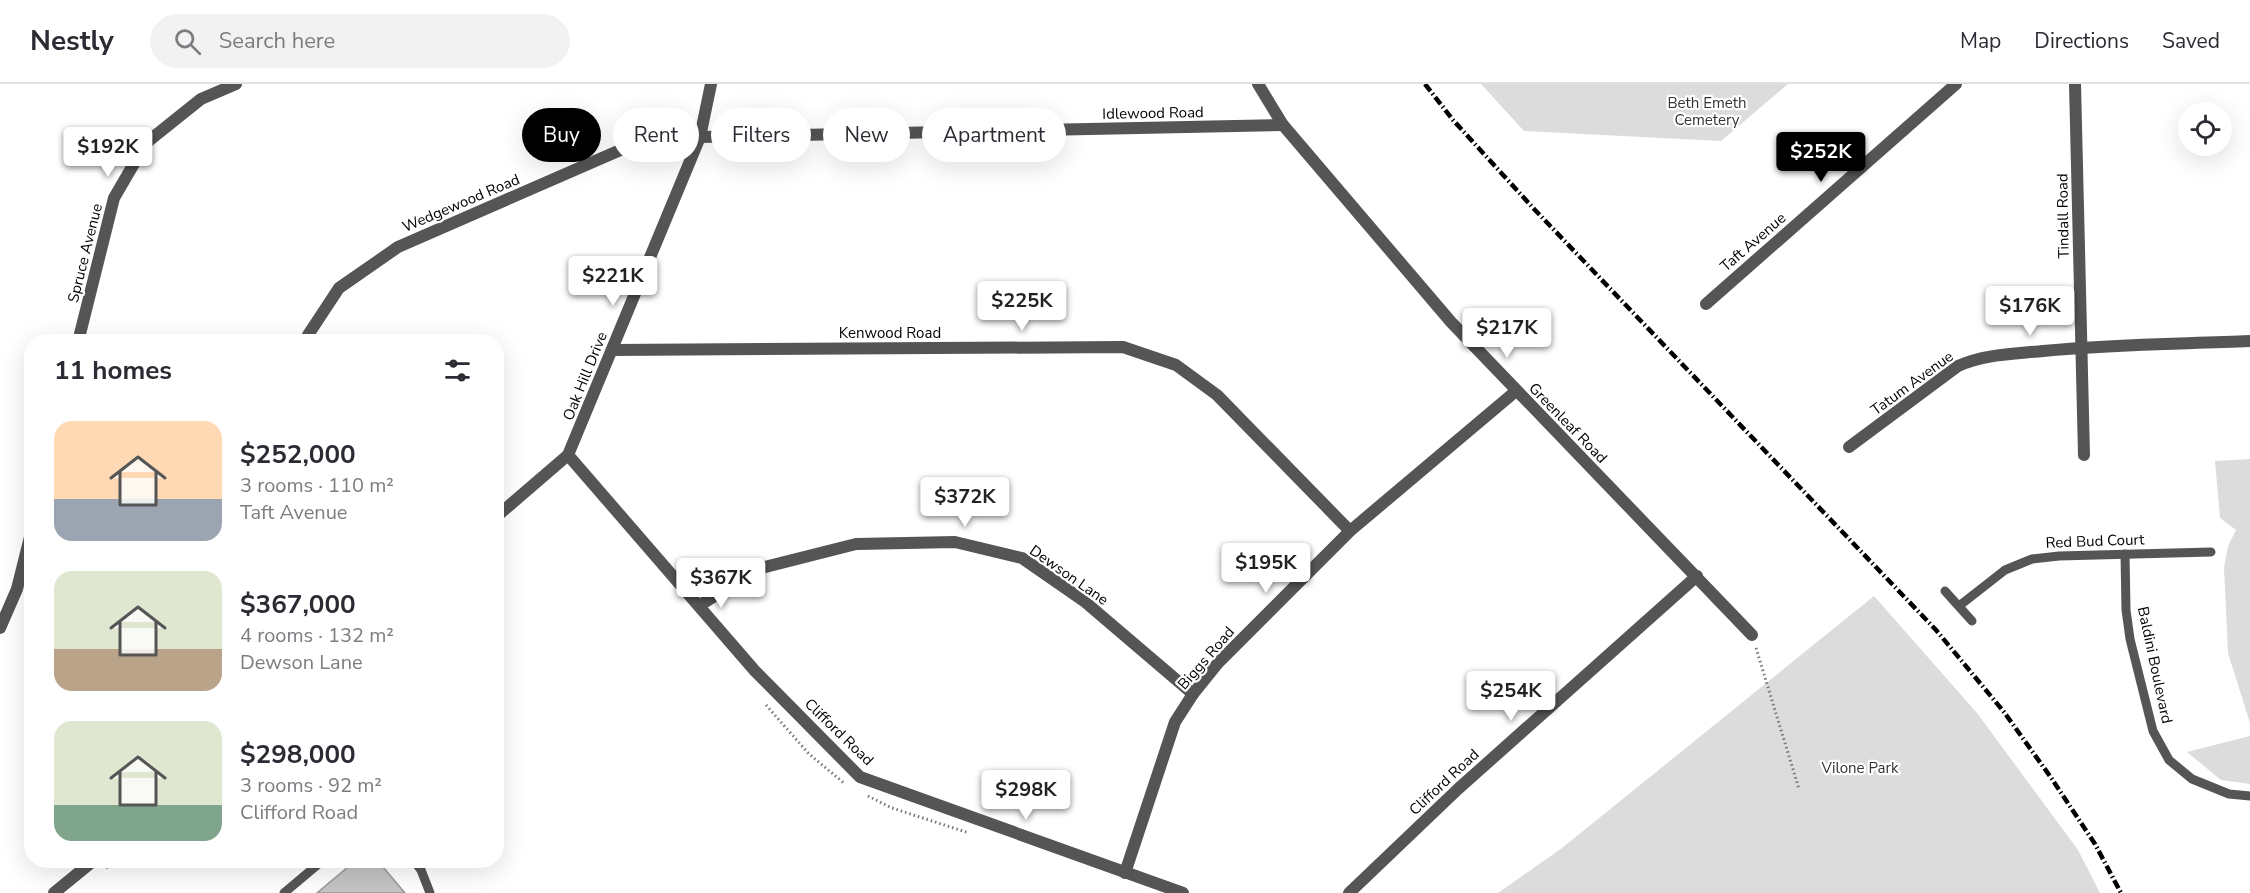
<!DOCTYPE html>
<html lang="en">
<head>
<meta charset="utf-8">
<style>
	:root { --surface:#fff; --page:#f2f2f3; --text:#2b2b33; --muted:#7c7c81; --line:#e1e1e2; --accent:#000 }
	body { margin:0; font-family:"Nunito Sans",sans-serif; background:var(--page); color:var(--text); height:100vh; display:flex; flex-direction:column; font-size:22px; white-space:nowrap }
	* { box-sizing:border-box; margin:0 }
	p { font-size:20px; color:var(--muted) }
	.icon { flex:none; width:33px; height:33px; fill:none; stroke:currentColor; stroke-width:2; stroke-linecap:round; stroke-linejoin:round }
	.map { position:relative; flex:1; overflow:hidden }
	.drawer { position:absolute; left:24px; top:250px; width:480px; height:534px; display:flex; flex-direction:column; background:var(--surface); border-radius:24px; box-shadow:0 6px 24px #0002 }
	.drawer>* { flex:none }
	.hud { position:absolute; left:522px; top:24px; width:570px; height:54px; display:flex; gap:12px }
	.tools { position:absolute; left:2178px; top:18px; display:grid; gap:12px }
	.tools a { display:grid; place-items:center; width:54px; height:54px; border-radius:50%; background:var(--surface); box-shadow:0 6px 24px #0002; font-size:30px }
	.price { position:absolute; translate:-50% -51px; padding:0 14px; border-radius:6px; background:#fff; color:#222; font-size:20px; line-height:39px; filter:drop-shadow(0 2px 3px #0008) }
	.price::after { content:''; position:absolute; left:50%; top:36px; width:18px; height:14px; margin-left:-9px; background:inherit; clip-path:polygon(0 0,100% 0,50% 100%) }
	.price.active { background:var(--accent); color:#fff }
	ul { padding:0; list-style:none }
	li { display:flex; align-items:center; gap:18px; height:150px; padding:0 30px }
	li span { display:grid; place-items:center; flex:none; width:168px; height:120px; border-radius:18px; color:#555 }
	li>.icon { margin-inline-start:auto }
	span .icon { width:72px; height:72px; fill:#fffc; stroke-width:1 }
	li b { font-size:26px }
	h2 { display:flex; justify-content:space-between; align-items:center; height:72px; padding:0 30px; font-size:26px }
	.chip { padding:0 21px; border-radius:27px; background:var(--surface); box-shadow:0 6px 24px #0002; font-size:21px; line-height:54px }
	.chip.active { background:var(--accent); color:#fff }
	header { display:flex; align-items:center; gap:36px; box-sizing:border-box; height:84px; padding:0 30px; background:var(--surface); border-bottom:2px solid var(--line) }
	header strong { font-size:28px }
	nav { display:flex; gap:33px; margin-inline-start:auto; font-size:21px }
	.search { width:420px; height:54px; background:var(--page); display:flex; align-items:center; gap:15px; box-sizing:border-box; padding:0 21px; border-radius:33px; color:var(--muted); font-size:22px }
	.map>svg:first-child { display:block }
</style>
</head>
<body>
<header>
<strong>Nestly</strong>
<div class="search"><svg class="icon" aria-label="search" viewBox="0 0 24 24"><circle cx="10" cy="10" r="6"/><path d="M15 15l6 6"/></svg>Search here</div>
<nav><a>Map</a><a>Directions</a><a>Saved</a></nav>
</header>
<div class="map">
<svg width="2250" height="809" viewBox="0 0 2250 809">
	<rect width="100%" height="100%" fill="#fff"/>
	<g fill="#dcdcdc">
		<path d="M1481 0H1788L1721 57 1524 47Z"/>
		<path d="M2250 375V639L2228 569 2224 484 2228 462 2236 446 2220 434 2215 377Z"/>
		<path d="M1874 512 1977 629 2078 766 2100 809H1498L1562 764Z"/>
		<path d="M2250 652V700L2221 696 2187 668Z"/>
	</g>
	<path fill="#c4c4c4" stroke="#999" stroke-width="1.5" d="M355 777H378L405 809H317Z"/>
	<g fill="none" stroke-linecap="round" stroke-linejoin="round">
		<g stroke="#777" stroke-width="3" stroke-dasharray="1.5 3" stroke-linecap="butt">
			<path d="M1756 564 1799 705"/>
			<path d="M766 621 809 670 844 699"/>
			<path d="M868 712 892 724 969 749"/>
			<path d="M106 784 114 777"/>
		</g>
		<g stroke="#555" stroke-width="9">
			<path d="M2125 470 2126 526 2130 555 2153 647 2169 676 2192 695 2229 710 2250 712"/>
			<path d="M1945 507 1972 537"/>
			<path d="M1959 522 2005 486 2032 475 2059 472 2211 468"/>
			<path d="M414 777 421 786 430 809"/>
			<path d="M284 809 322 777"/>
		</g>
		<g stroke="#555" stroke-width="12">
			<path d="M1258 0 1283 41 1451 238 1752 551"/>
			<path d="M2075 0 2084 371"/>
			<path d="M1706 220 1956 0"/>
			<path d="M78 258 114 114 146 59 201 15 236 0"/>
			<path d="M305 258 308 251 339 204 398 163 625 64 700 53 1283 41"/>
			<path d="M612 266 1123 263 1176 281 1217 311 1350 447"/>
			<path d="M1849 363 1958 282C1985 270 2014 270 2043 267 2112 260 2181 260 2250 257"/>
			<path d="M568 371 755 587 860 693 1183 809"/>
			<path d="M496 433 568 371 700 53 711 0"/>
			<path d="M699 522 757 485 856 460 955 458 1022 474 1084 517 1193 610"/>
			<path d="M0 544 17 505 32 445"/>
			<path d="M1125 789 1175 638 1193 610 1218 579 1350 447 1516 307"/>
			<path d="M54 809 93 777"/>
			<path d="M1349 809 1458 705 1697 492"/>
		</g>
		<path stroke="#000" stroke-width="4.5" stroke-dasharray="9 3 1.5 3" stroke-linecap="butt" d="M1425 0 1453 36 1535 126 1936 546 2004 628 2052 695 2095 760 2121 809"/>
	</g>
	<g text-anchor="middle" stroke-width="4.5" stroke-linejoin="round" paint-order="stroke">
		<g font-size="15" fill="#333" stroke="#fff">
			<text x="1707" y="24">Beth Emeth<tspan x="1707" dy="17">Cemetery</tspan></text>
			<text x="1860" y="689">Vilone Park</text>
		</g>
		<g font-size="15" fill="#000" stroke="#fff">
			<text transform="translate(1153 29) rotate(-1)" y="5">Idlewood Road</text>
			<text transform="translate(461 119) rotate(-23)" y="5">Wedgewood Road</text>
			<text transform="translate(2063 132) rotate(-91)" y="5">Tindall Road</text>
			<text transform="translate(1753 158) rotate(-41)" y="5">Taft Avenue</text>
			<text transform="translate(85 169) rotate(-76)" y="5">Spruce Avenue</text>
			<text x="890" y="254">Kenwood Road</text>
			<text transform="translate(585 292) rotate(-68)" y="5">Oak Hill Drive</text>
			<text transform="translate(1912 299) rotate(-36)" y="5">Tatum Avenue</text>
			<text transform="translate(1568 339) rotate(46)" y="5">Greenleaf Road</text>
			<text transform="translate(2095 457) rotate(-2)" y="5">Red Bud Court</text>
			<text transform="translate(1069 491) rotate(35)" y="5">Dewson Lane</text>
			<text transform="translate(1206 574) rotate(-49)" y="5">Biggs Road</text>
			<text transform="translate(2155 581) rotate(78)" y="5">Baldini Boulevard</text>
			<text transform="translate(839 648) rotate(44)" y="5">Clifford Road</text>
			<text transform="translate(1444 698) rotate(-43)" y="5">Clifford Road</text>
		</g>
	</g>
</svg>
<div class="tools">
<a><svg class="icon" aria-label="locate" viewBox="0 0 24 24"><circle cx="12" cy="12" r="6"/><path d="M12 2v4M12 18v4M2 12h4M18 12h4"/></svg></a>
</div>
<b class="price" style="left:108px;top:94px">$192K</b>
<b class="price active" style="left:1821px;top:99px">$252K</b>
<b class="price" style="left:613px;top:223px">$221K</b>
<b class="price" style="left:1022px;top:248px">$225K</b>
<b class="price" style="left:2030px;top:253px">$176K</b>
<b class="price" style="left:1507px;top:275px">$217K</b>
<b class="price" style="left:965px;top:444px">$372K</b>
<b class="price" style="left:1266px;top:510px">$195K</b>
<b class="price" style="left:721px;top:525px">$367K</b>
<b class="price" style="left:1511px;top:638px">$254K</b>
<b class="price" style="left:1026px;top:737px">$298K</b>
<div class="hud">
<a class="chip active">Buy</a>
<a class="chip">Rent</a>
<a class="chip">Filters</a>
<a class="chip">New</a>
<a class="chip">Apartment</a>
</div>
<section class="drawer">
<h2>11 homes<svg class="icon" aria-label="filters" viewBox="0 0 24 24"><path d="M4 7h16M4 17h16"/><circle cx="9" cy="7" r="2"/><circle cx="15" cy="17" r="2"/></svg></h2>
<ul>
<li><span style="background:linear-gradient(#ffd9b3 65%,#9aa5b1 0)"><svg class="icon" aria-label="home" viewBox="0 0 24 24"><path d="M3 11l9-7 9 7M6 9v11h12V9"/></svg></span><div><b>$252,000</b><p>3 rooms · 110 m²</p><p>Taft Avenue</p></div></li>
<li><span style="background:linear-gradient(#dfe7d0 65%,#b9a48a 0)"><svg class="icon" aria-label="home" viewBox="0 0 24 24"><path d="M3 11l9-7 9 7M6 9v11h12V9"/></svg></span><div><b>$367,000</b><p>4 rooms · 132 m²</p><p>Dewson Lane</p></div></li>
<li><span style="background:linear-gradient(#dfe7d0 70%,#7fa58c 0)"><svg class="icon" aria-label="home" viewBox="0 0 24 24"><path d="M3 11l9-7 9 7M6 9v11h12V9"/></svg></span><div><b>$298,000</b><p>3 rooms · 92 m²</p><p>Clifford Road</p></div></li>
</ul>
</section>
</div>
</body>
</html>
